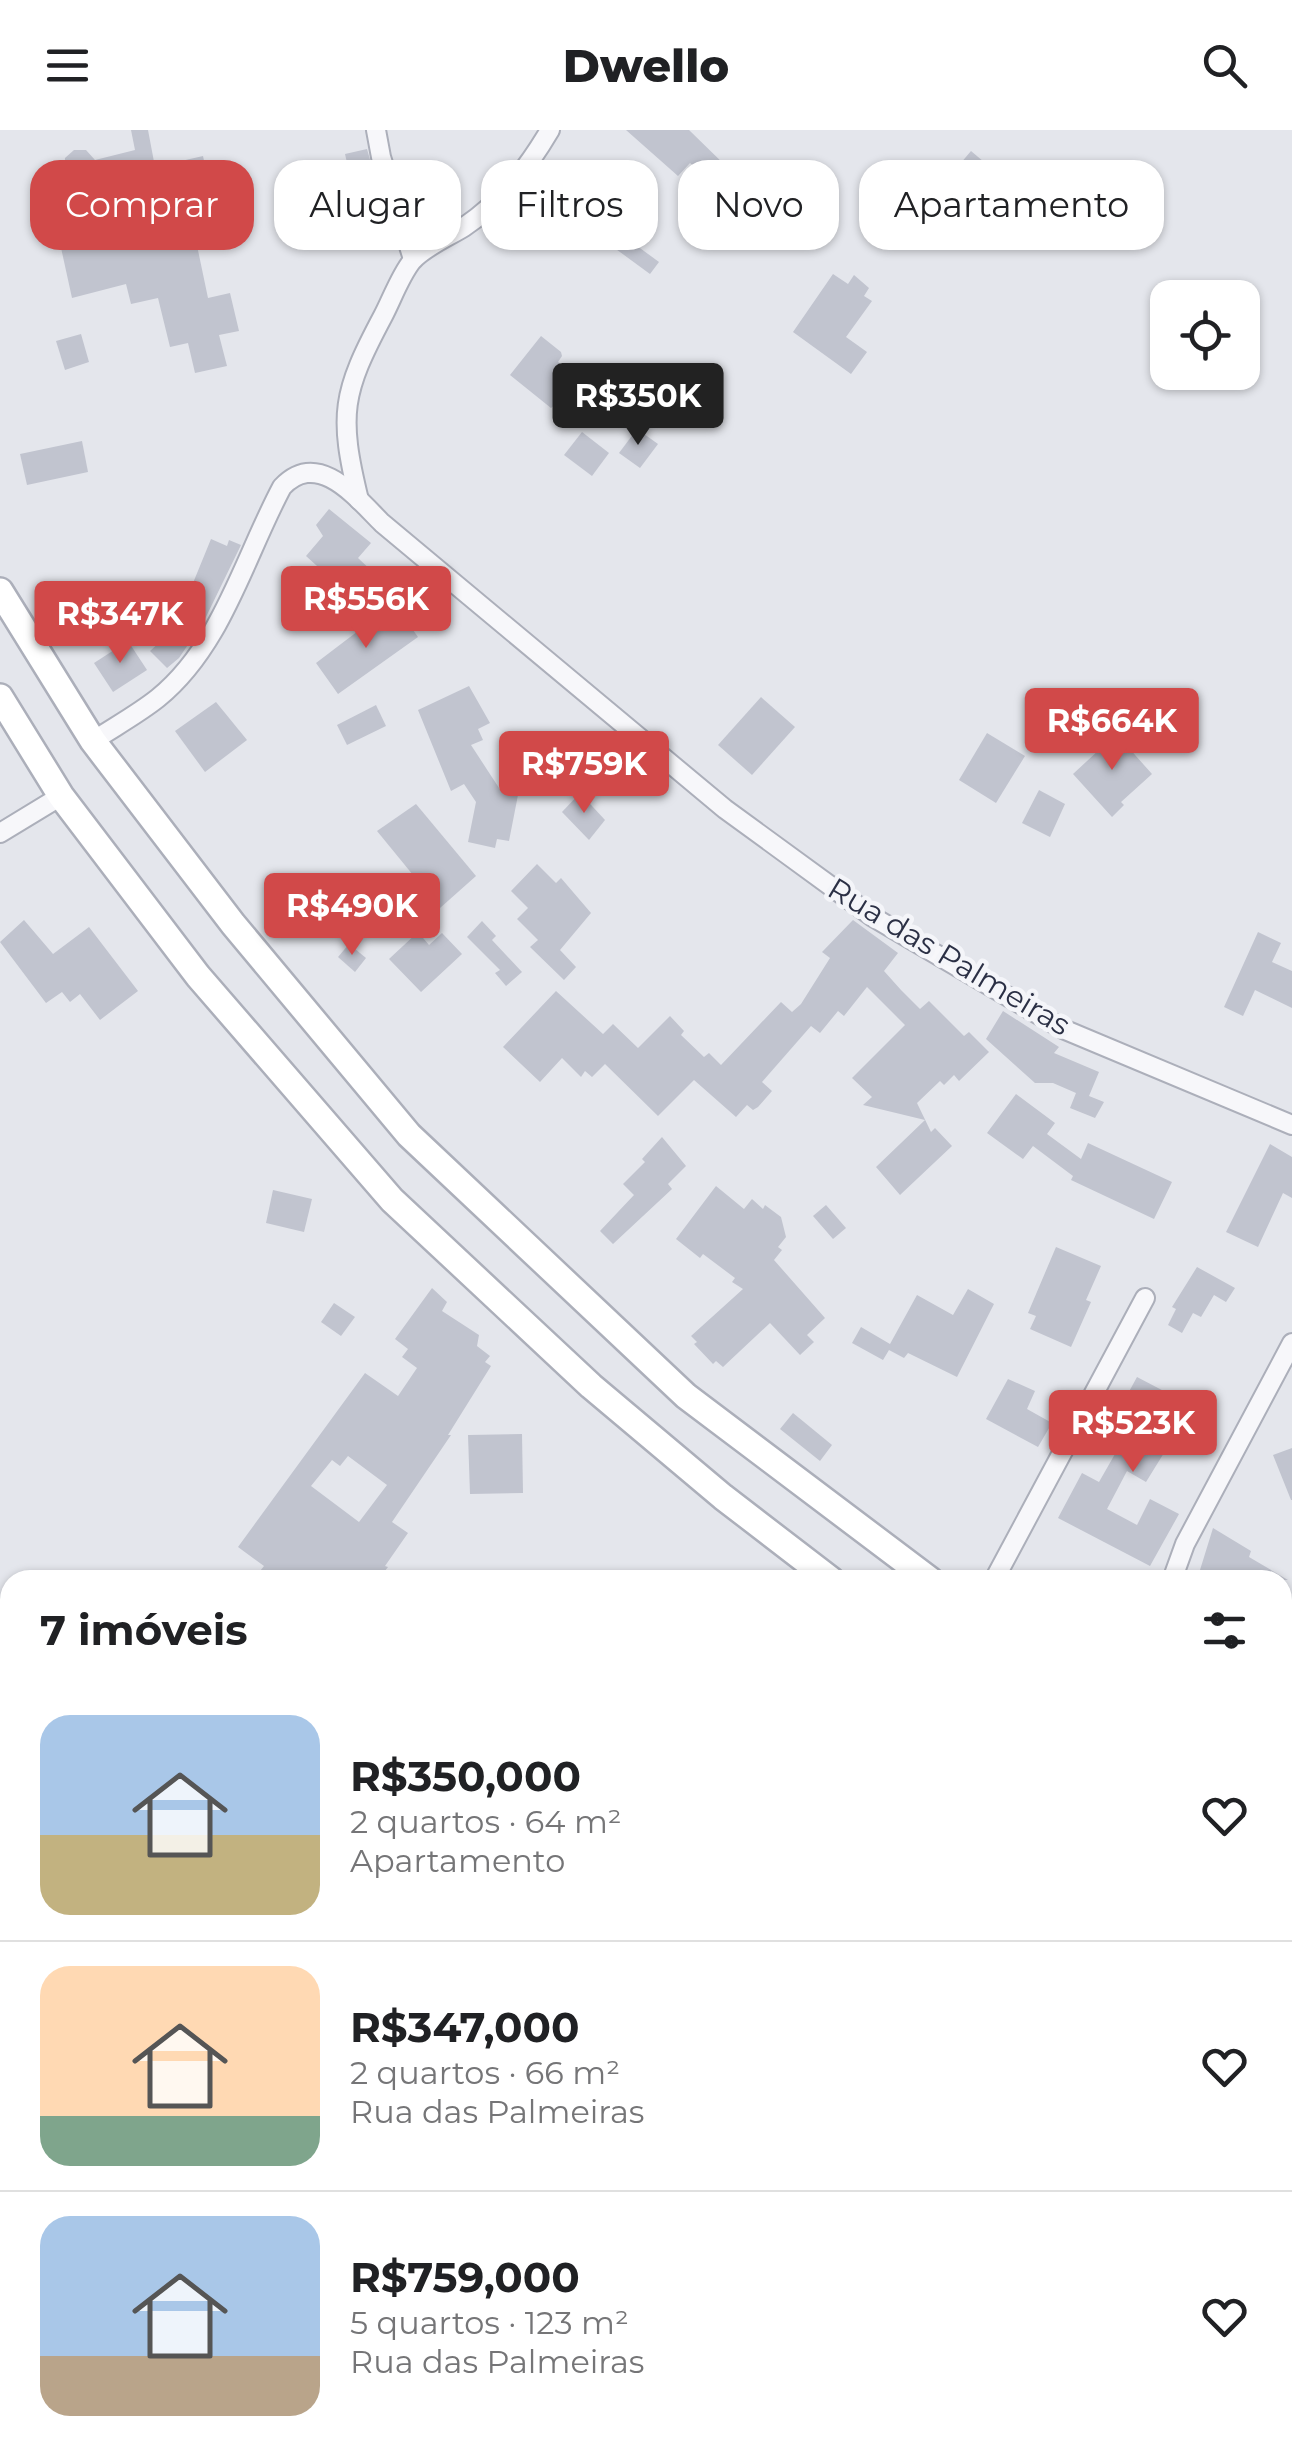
<!DOCTYPE html>
<html lang="pt">
<head>
<meta charset="utf-8">
<style>
	:root { --surface:#fff; --page:#f6f6f6; --text:#202124; --muted:#757577; --line:#e0e0e0; --accent:#d14949 }
	body { margin:0; font-family:Montserrat,sans-serif; background:var(--page); color:var(--text); height:100vh; display:flex; flex-direction:column; font-size:38px; white-space:nowrap }
	* { box-sizing:border-box; margin:0 }
	p { font-size:32px; color:var(--muted) }
	.icon { flex:none; width:55px; height:55px; fill:none; stroke:currentColor; stroke-width:2; stroke-linecap:round; stroke-linejoin:round }
	.map { position:relative; flex:1; overflow:hidden }
	.sheet { position:absolute; left:0px; top:1440px; width:1292px; height:892px; display:flex; flex-direction:column; background:var(--surface); border-radius:30px 30px 0 0; box-shadow:0 2px 8px #0004 }
	.sheet>* { flex:none }
	.guide { position:absolute; left:30px; top:30px; width:1232px; height:90px; display:flex; gap:20px }
	.buttons { position:absolute; left:1150px; top:150px; display:grid; gap:20px }
	.buttons a { display:grid; place-items:center; width:110px; height:110px; border-radius:20px; background:var(--surface); box-shadow:0 2px 8px #0004; font-size:50px }
	.price { position:absolute; translate:-50% -85px; padding:0 22px; border-radius:10px; background:var(--accent); color:#fff; font-size:32px; line-height:65px; filter:drop-shadow(0 2px 5px #0008) }
	.price::after { content:''; position:absolute; left:50%; top:60px; width:30px; height:22px; margin-left:-15px; background:inherit; clip-path:polygon(0 0,100% 0,50% 100%) }
	.price.selected { background:#222; color:#fff }
	ul { padding:0; list-style:none }
	li { display:flex; align-items:center; gap:30px; height:250px; padding:0 40px }
	li+li { border-top:2px solid var(--line) }
	li span { display:grid; place-items:center; flex:none; width:280px; height:200px; border-radius:30px; color:#555 }
	li>.icon { margin-inline-start:auto }
	span .icon { width:120px; height:120px; fill:#fffc; stroke-width:1 }
	li b { font-size:42px }
	h2 { display:flex; justify-content:space-between; align-items:center; height:120px; padding:0 40px; font-size:42px }
	.pill { padding:0 35px; border-radius:30px; background:var(--surface); box-shadow:0 2px 8px #0004; font-size:35px; line-height:90px }
	.pill.selected { background:var(--accent); color:#fff }
	header { display:flex; justify-content:space-between; align-items:center; height:130px; padding:0 40px; background:var(--surface); font-size:45px; font-weight:800 }
	.map>svg:first-child { display:block }
</style>
</head>
<body>
<header><svg class="icon" aria-label="menu" viewBox="0 0 24 24"><path d="M4 6h16M4 12h16M4 18h16"/></svg>Dwello<svg class="icon" aria-label="search" viewBox="0 0 24 24"><circle cx="10" cy="10" r="6"/><path d="M15 15l6 6"/></svg></header>
<div class="map">
<svg width="1292" height="2331" viewBox="0 0 1292 2331">
	<rect width="100%" height="100%" fill="#e4e6ec"/>
	<path fill="#c6d6c5" d="M0 1596 10 1600V1917L0 1919Z"/>
	<g fill="#c1c4cf" fill-rule="evenodd">
		<path d="M131 0H148L155 37 203 26 214 77 190 82 208 168 230 163 239 201 219 205 227 236 195 243 188 213 170 217 158 168 131 174 126 154 72 168 51 72 84 64 64 41 65 28 74 20H86L95 30 135 20Z"/>
		<path d="M626 0H689L730 40 716 56 690 33 678 46Z"/>
		<path d="M367 19 378 58 354 64 345 24Z"/>
		<path d="M971 21 984 32 969 50 972 53 935 90 922 79Z"/>
		<path d="M603 91 659 132 650 144 594 103Z"/>
		<path d="M833 144 848 154 854 145 869 158 864 166 872 171 846 207 867 222 851 244 793 202Z"/>
		<path d="M81 204 89 232 65 240 56 211Z"/>
		<path d="M541 206 561 222 562 226 558 232 582 252 566 273 562 269 551 278 510 245Z"/>
		<path d="M637 299 658 314 640 338 619 323Z"/>
		<path d="M582 302 609 323 592 346 564 325Z"/>
		<path d="M82 311 88 342 27 355 20 324Z"/>
		<path d="M329 379 371 413 358 428 376 445 358 451 348 441 337 454 306 426 323 406 316 395Z"/>
		<path d="M211 409 227 416 229 410 241 415 204 491 179 528 167 538 150 521 195 480 203 457 193 453Z"/>
		<path d="M398 479 418 507 338 564 316 533 362 498 365 502Z"/>
		<path d="M128 511 147 540 113 562 94 533Z"/>
		<path d="M469 556 490 593 478 599 483 610 471 615 501 661 518 665 509 711 497 709 495 718 468 712 476 672 464 654 451 661 418 580Z"/>
		<path d="M761 567 795 597 752 645 718 615Z"/>
		<path d="M216 572 247 610 205 642 175 601Z"/>
		<path d="M376 575 386 596 347 615 337 595Z"/>
		<path d="M1111 598 1152 644 1121 672 1124 675 1112 687 1073 644 1100 619 1094 613Z"/>
		<path d="M987 603 1025 626 996 673 959 650Z"/>
		<path d="M1039 660 1065 674 1050 707 1022 693Z"/>
		<path d="M580 663 605 690 589 710 562 682Z"/>
		<path d="M416 674 476 746 440 778 377 701Z"/>
		<path d="M537 734 556 753 561 748 591 783 560 820 576 837 564 850 530 817 538 810 517 789 528 778 511 761Z"/>
		<path d="M24 790 53 824 89 797 138 861 100 890 80 864 70 872 62 862 46 873 0 812Z"/>
		<path d="M853 790 898 823 884 841 901 860 920 879 929 871 964 906 969 902 989 922 959 951 954 945 944 955 940 951 917 973 931 1002 935 998 952 1016 900 1065 876 1037 925 990 863 975 872 967 852 948 905 895 867 857 844 886 838 881 820 903 811 896 762 952 772 961 758 977 753 980 747 975 736 987 694 950 658 986 605 934 592 947 585 941 581 947 562 928 540 952 503 917 556 861 603 904 613 894 638 918 670 886 684 901 681 905 704 927 709 923 721 935 781 872 792 882 801 874 830 828 822 822Z"/>
		<path d="M482 791 496 806 492 810 522 842 506 856 495 843 500 840 467 807Z"/>
		<path d="M418 802 429 815 442 803 462 824 421 862 389 829Z"/>
		<path d="M1258 802 1281 813 1272 832 1292 841V878L1255 860 1243 886 1224 877Z"/>
		<path d="M349 814 366 828 355 842 338 827Z"/>
		<path d="M1003 881 1059 917 1054 923 1099 942 1089 966 1104 972 1095 988 1070 978 1076 963 1053 953H1035L986 909Z"/>
		<path d="M1016 964 1055 993 1047 1004 1081 1029 1088 1013 1172 1052 1154 1089 1071 1050 1073 1046 1033 1016 1023 1029 987 1003Z"/>
		<path d="M662 1007 686 1036 668 1054 672 1059 613 1114 600 1101 634 1065 623 1054 645 1032 642 1029Z"/>
		<path d="M1270 1014 1292 1027V1068L1283 1063 1258 1117 1226 1102Z"/>
		<path d="M716 1056 744 1079 752 1069 763 1079 765 1075 781 1087 786 1107 778 1117 782 1120 774 1130 825 1188 807 1205 814 1212 800 1225 770 1193 723 1237 716 1231 713 1234 694 1214 697 1212 691 1206 743 1159 732 1152 735 1148 703 1124 700 1128 676 1109Z"/>
		<path d="M273 1060 312 1069 304 1102 266 1093Z"/>
		<path d="M826 1075 846 1098 833 1109 813 1086Z"/>
		<path d="M1056 1117 1101 1136 1086 1170 1091 1172 1071 1217 1030 1199 1036 1186 1028 1183Z"/>
		<path d="M1197 1137 1235 1158 1226 1172 1214 1165 1201 1187 1193 1183 1182 1203 1168 1195 1176 1179 1172 1177Z"/>
		<path d="M432 1158 447 1172 442 1181 479 1205 477 1216 490 1226 485 1232 491 1236 448 1305H451L392 1392 408 1403 385 1436 388 1437 378 1450H253L264 1436 238 1417 365 1243 398 1266 417 1238 402 1227 408 1219 395 1209ZM348 1326 387 1355 359 1392 311 1356 332 1330 340 1336Z"/>
		<path d="M968 1159 994 1174 957 1247 908 1223 904 1228 889 1220 883 1230 852 1213 861 1197 890 1214 917 1165 953 1185Z"/>
		<path d="M334 1173 355 1187 341 1206 321 1192Z"/>
		<path d="M1137 1247 1200 1280 1189 1302 1180 1297 1146 1352 1127 1341 1107 1379 1137 1395 1150 1369 1179 1384 1150 1436 1058 1388 1082 1343 1099 1352 1135 1289 1119 1280Z"/>
		<path d="M1008 1249 1035 1261 1027 1279 1052 1293 1038 1317 986 1289Z"/>
		<path d="M793 1283 832 1315 820 1331 780 1299Z"/>
		<path d="M522 1304 523 1363 470 1364 468 1305Z"/>
		<path d="M1292 1318V1370H1291L1273 1325Z"/>
		<path d="M1213 1398 1251 1421 1249 1427 1288 1450H1213L1215 1444 1200 1440Z"/>
	</g>
	<g fill="none" stroke-linecap="round" stroke-linejoin="round">
		<defs>
			<g id="minor">
				<path d="M376 0 381 27 413 129"/>
				<path d="M359 370C338 284 342 263 383 186 392 169 400 146 412 131 424 117 448 107 464 97 502 71 527 39 550 0"/>
				<path d="M93 611C114 597 138 584 158 568 222 516 244 428 282 357 318 319 356 367 382 393L725 679 873 787 1063 899 1292 995"/>
				<path d="M0 703 61 666"/>
				<path d="M994 1450 1145 1168"/>
				<path d="M1172 1450 1185 1414 1292 1213"/>
				<path d="M1282 1627 1292 1610"/>
			</g>
			<g id="secondary">
				<path d="M0 461 93 611 233 794 409 1005 686 1266 930 1450"/>
				<path d="M0 567 61 666 198 846 392 1070 591 1256 723 1367 831 1450"/>
				<path d="M1282 1710 1292 1717"/>
				<path d="M1282 1770 1292 1777"/>
			</g>
		</defs>
		<use href="#minor" stroke="#acafba" stroke-width="22"/>
		<use href="#secondary" stroke="#acafba" stroke-width="30"/>
		<use href="#minor" stroke="#f7f7fa" stroke-width="18"/>
		<use href="#secondary" stroke="#fff" stroke-width="25"/>
	</g>
	<g text-anchor="middle" stroke-width="9" stroke-linejoin="round" paint-order="stroke">
		<g font-size="30" fill="#2b3045" stroke="#f4f5f9">
			<text transform="translate(949 827) rotate(31)" y="10">Rua das Palmeiras</text>
		</g>
	</g>
</svg>
<div class="buttons">
<a><svg class="icon" aria-label="locate" viewBox="0 0 24 24"><circle cx="12" cy="12" r="6"/><path d="M12 2v4M12 18v4M2 12h4M18 12h4"/></svg></a>
</div>
<b class="price selected" style="left:638px;top:318px">R$350K</b>
<b class="price" style="left:366px;top:521px">R$556K</b>
<b class="price" style="left:120px;top:536px">R$347K</b>
<b class="price" style="left:1112px;top:643px">R$664K</b>
<b class="price" style="left:584px;top:686px">R$759K</b>
<b class="price" style="left:352px;top:828px">R$490K</b>
<b class="price" style="left:1133px;top:1345px">R$523K</b>
<div class="guide">
<a class="pill selected">Comprar</a>
<a class="pill">Alugar</a>
<a class="pill">Filtros</a>
<a class="pill">Novo</a>
<a class="pill">Apartamento</a>
</div>
<section class="sheet">
<h2>7 imóveis<svg class="icon" aria-label="filters" viewBox="0 0 24 24"><path d="M4 7h16M4 17h16"/><circle cx="9" cy="7" r="2"/><circle cx="15" cy="17" r="2"/></svg></h2>
<ul>
<li><span style="background:linear-gradient(#a9c7e8 60%,#c2b280 0)"><svg class="icon" aria-label="home" viewBox="0 0 24 24"><path d="M3 11l9-7 9 7M6 9v11h12V9"/></svg></span><div><b>R$350,000</b><p>2 quartos · 64 m²</p><p>Apartamento</p></div><svg class="icon" aria-label="heart" viewBox="0 0 24 24"><path d="M12 20l-8-8c-3-5 5-10 8-4 3-6 11-1 8 4z"/></svg></li>
<li><span style="background:linear-gradient(#ffd9b3 75%,#7fa58c 0)"><svg class="icon" aria-label="home" viewBox="0 0 24 24"><path d="M3 11l9-7 9 7M6 9v11h12V9"/></svg></span><div><b>R$347,000</b><p>2 quartos · 66 m²</p><p>Rua das Palmeiras</p></div><svg class="icon" aria-label="heart" viewBox="0 0 24 24"><path d="M12 20l-8-8c-3-5 5-10 8-4 3-6 11-1 8 4z"/></svg></li>
<li><span style="background:linear-gradient(#a9c7e8 70%,#b9a48a 0)"><svg class="icon" aria-label="home" viewBox="0 0 24 24"><path d="M3 11l9-7 9 7M6 9v11h12V9"/></svg></span><div><b>R$759,000</b><p>5 quartos · 123 m²</p><p>Rua das Palmeiras</p></div><svg class="icon" aria-label="heart" viewBox="0 0 24 24"><path d="M12 20l-8-8c-3-5 5-10 8-4 3-6 11-1 8 4z"/></svg></li>
</ul>
</section>
</div>
</body>
</html>
